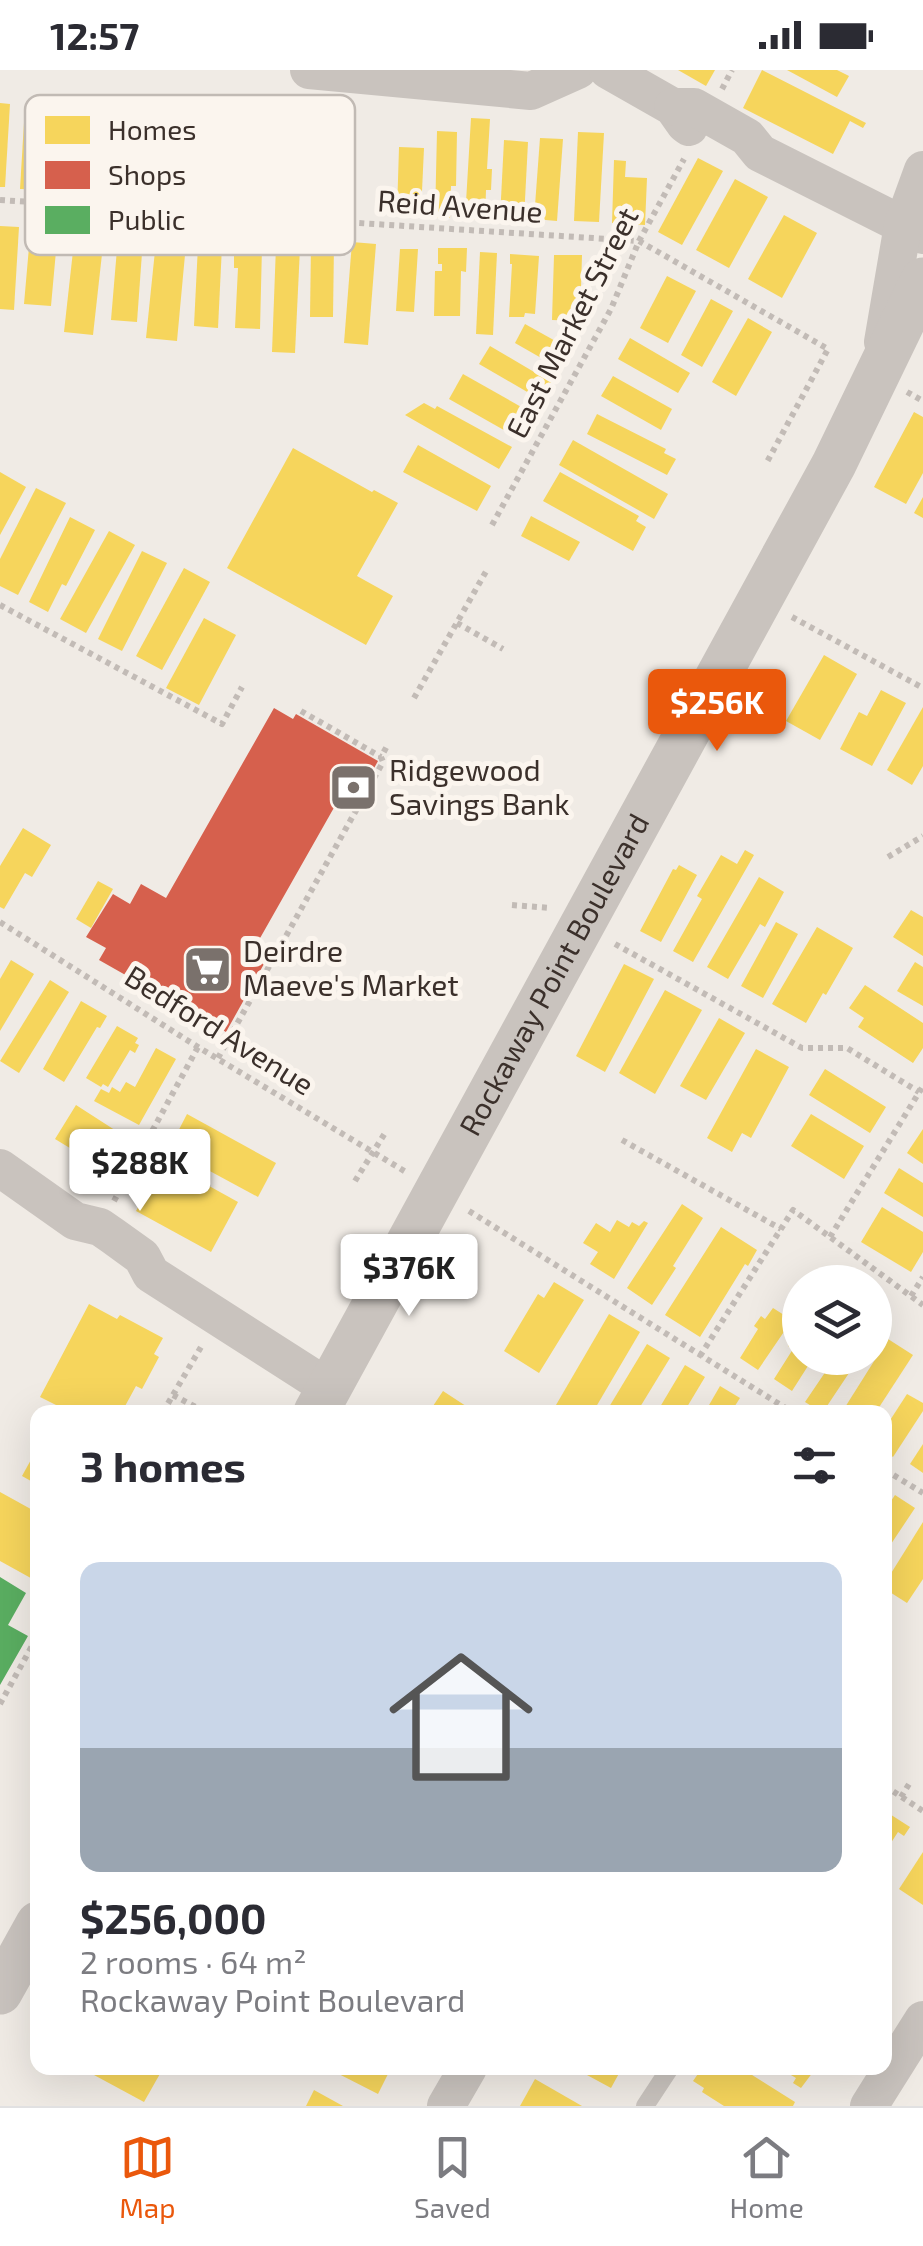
<!DOCTYPE html>
<html lang="en">
<head>
<meta charset="utf-8">
<style>
	:root { --surface:#fff; --page:#f7f7f7; --text:#2b2b33; --muted:#7c7c81; --line:#e1e1e2; --accent:#ea580c }
	body { margin:0; font-family:"Exo 2",sans-serif; background:var(--page); color:var(--text); height:100vh; display:flex; flex-direction:column; font-size:38px; white-space:nowrap }
	* { box-sizing:border-box; margin:0 }
	p { font-size:32px; color:var(--muted) }
	.icon { flex:none; width:55px; height:55px; fill:none; stroke:currentColor; stroke-width:2; stroke-linecap:round; stroke-linejoin:round }
	.map { position:relative; flex:1; overflow:hidden }
	.side { position:absolute; left:30px; top:1335px; width:862px; height:670px; display:flex; flex-direction:column; background:var(--surface); border-radius:20px; box-shadow:0 10px 40px #0002 }
	.side>* { flex:none }
	.fabs { position:absolute; left:782px; top:1195px; display:grid; gap:20px }
	.fabs a { display:grid; place-items:center; width:110px; height:110px; border-radius:50%; background:var(--surface); box-shadow:0 10px 40px #0002; font-size:50px }
	.price { position:absolute; translate:-50% -85px; padding:0 22px; border-radius:10px; background:#fff; color:#222; font-size:32px; line-height:65px; filter:drop-shadow(0 2px 5px #0008) }
	.price::after { content:''; position:absolute; left:50%; top:60px; width:30px; height:22px; margin-left:-15px; background:inherit; clip-path:polygon(0 0,100% 0,50% 100%) }
	.price.selected { background:var(--accent); color:#fff }
	ul { padding:0; list-style:none }
	li { display:grid; align-content:center; gap:20px; height:530px; padding:0 50px }
	li span { display:grid; place-items:center; height:310px; border-radius:20px; color:#555 }
	li>.icon { margin-inline-start:auto }
	span .icon { width:180px; height:180px; fill:#fffc; stroke-width:1 }
	li b { font-size:42px }
	h2 { display:flex; justify-content:space-between; align-items:center; height:120px; padding:0 50px; font-size:42px }
	.status { display:flex; justify-content:space-between; align-items:center; height:70px; padding:0 50px; background:var(--surface); direction:ltr }
	.status svg { height:28px; fill:currentColor }
	.tabs { display:flex; justify-content:space-around; align-items:center; height:140px; border-top:2px solid var(--line); background:var(--surface); font-size:28px; color:var(--muted) }
	.tabs a { display:grid; justify-items:center; gap:5px }
	.tabs .selected { color:var(--accent) }
	.map>svg:first-child { display:block }
</style>
</head>
<body>
<div class="status"><b>12:57</b><svg viewBox="0 0 49 12"><path d="M0 12V9h3v3zM5 12V6h3v6zM10 12V3h3v9zM15 12V0h3v12zM26 1h20v11H26zM47 4h2v5h-2z"/></svg></div>
<div class="map">
<svg width="923" height="2036" viewBox="0 0 923 2036">
	<rect width="100%" height="100%" fill="#f0ebe5"/>
	<g fill="#f6d55c">
		<path d="M678 0H715L706 16Z"/>
		<path d="M762 0 866 53 863 58 850 51 833 84 743 38Z"/>
		<path d="M787 0H837L849 6 837 27Z"/>
		<path d="M0 33 10 34 5 117H0Z"/>
		<path d="M25 36 53 38 48 120 20 119Z"/>
		<path d="M471 48 490 49 487 99H492L491 120H486L485 150 465 149Z"/>
		<path d="M437 61 457 62 456 116H451L450 148H435Z"/>
		<path d="M578 62 604 63 599 152 574 151Z"/>
		<path d="M540 68 563 69 557 151 534 149Z"/>
		<path d="M504 70 528 72 524 149 500 148Z"/>
		<path d="M399 77 424 78 421 143 397 142Z"/>
		<path d="M698 88 723 101 682 175 658 162Z"/>
		<path d="M614 90 626 91 625 107 647 108 645 155 612 153Z"/>
		<path d="M735 109 768 127 729 198 696 180Z"/>
		<path d="M784 145 817 163 782 228 748 209Z"/>
		<path d="M0 156 19 157 14 240 0 239Z"/>
		<path d="M35 157 58 159 51 236 24 234 29 177H33Z"/>
		<path d="M75 163 104 166 93 265 64 262Z"/>
		<path d="M118 167 143 169 137 252 111 250Z"/>
		<path d="M156 171 186 174 177 271 146 268Z"/>
		<path d="M352 172 376 174 368 275 344 273Z"/>
		<path d="M311 174H334L333 247H310Z"/>
		<path d="M198 175 222 176 218 258 194 256Z"/>
		<path d="M234 176 262 177 260 259 235 258 238 198H234Z"/>
		<path d="M276 176 300 178 295 283 272 282Z"/>
		<path d="M438 178H467L466 202 461 201 460 246H434L435 201H442V194H438Z"/>
		<path d="M400 179H418L414 242 396 241Z"/>
		<path d="M480 182 497 183 493 265 476 264Z"/>
		<path d="M510 184 539 186 535 244 525 243 524 247H509L512 194H510Z"/>
		<path d="M554 185H582L580 251 552 250Z"/>
		<path d="M667 206 696 221 668 273 640 258Z"/>
		<path d="M711 229 733 241 702 297 681 285Z"/>
		<path d="M748 248 772 262 736 326 712 312Z"/>
		<path d="M525 254 568 278 557 297 515 273Z"/>
		<path d="M630 268 690 303 678 323 618 289Z"/>
		<path d="M490 276 551 312 541 330 479 294Z"/>
		<path d="M463 304 532 343 518 368 449 329Z"/>
		<path d="M613 306 672 339 661 360 601 326Z"/>
		<path d="M424 333 435 339 437 336 512 377 499 399 405 345Z"/>
		<path d="M914 342 923 347V403L906 434 874 417Z"/>
		<path d="M597 344 666 379 664 383 676 389 667 405 587 364Z"/>
		<path d="M573 370 668 424 654 449 559 395Z"/>
		<path d="M418 375 491 416 477 441 403 402Z"/>
		<path d="M293 378 372 422 374 420 398 433 357 506 393 526 366 575 227 498Z"/>
		<path d="M0 402 26 417 0 465Z"/>
		<path d="M560 402 639 446 636 451 646 457 633 481 543 431Z"/>
		<path d="M36 418 66 433 18 525 0 516V489Z"/>
		<path d="M923 427V448L914 443Z"/>
		<path d="M531 446 580 472 569 491 521 466Z"/>
		<path d="M70 447 95 460 66 516 62 514 48 542 29 532Z"/>
		<path d="M109 461 135 475 86 563 60 549Z"/>
		<path d="M142 481 167 493 122 581 98 569Z"/>
		<path d="M184 498 210 512 162 600 136 586Z"/>
		<path d="M204 548 236 565 199 635 166 618Z"/>
		<path d="M824 585 857 604 820 670 786 651Z"/>
		<path d="M881 620 906 633 872 696 840 679 859 642 867 646Z"/>
		<path d="M923 637V696L912 715 887 700Z"/>
		<path d="M23 758 51 775 32 807 25 803 4 839 0 837V796Z"/>
		<path d="M745 780 754 785 693 892 673 881 702 829 697 826 721 785 737 794Z"/>
		<path d="M679 795 697 805 661 872 640 861 673 799 676 800Z"/>
		<path d="M759 807 784 822 765 857 760 854 728 909 707 897Z"/>
		<path d="M98 811 113 819 91 858 76 849Z"/>
		<path d="M911 840 923 847V886L893 867Z"/>
		<path d="M776 852 798 864 763 928 741 916Z"/>
		<path d="M817 857 853 878 826 925 823 923 806 953 772 934Z"/>
		<path d="M11 890 34 904 0 961V909Z"/>
		<path d="M915 892 923 897V936L897 921Z"/>
		<path d="M624 894 654 909 605 1002 576 986Z"/>
		<path d="M50 910 69 922 19 1003 0 991Z"/>
		<path d="M865 915 923 953V978L913 993 858 957 864 948 849 938Z"/>
		<path d="M665 920 702 940 655 1024 619 1003Z"/>
		<path d="M81 931 107 946 100 958 97 957 64 1012 43 999Z"/>
		<path d="M719 948 745 963 706 1030 680 1016Z"/>
		<path d="M117 956 138 968 135 973 139 975 135 983 130 980 108 1017 103 1014 101 1017 86 1008Z"/>
		<path d="M156 978 176 989 139 1055 94 1031 101 1019 109 1023 112 1017 120 1022 126 1012 135 1017Z"/>
		<path d="M756 979 789 997 751 1068 742 1063 732 1082 707 1068Z"/>
		<path d="M825 999 886 1037 870 1063 809 1025Z"/>
		<path d="M76 1035 121 1064 123 1061 136 1069 119 1096 108 1089 101 1097 55 1069Z"/>
		<path d="M187 1044 276 1093 258 1127 169 1079Z"/>
		<path d="M811 1044 864 1076 844 1109 791 1076Z"/>
		<path d="M923 1059V1094L907 1083Z"/>
		<path d="M164 1091 238 1132 211 1182 136 1141Z"/>
		<path d="M899 1098 923 1113V1147L884 1123Z"/>
		<path d="M682 1134 703 1148 673 1196 676 1198 652 1235 627 1218Z"/>
		<path d="M882 1137 923 1162V1182L911 1202 861 1172Z"/>
		<path d="M617 1150 629 1157 632 1152 639 1156 644 1151 648 1153 614 1209 590 1194 598 1182 583 1173 596 1153 610 1162Z"/>
		<path d="M721 1157 757 1180 748 1196 745 1194 700 1267 665 1245Z"/>
		<path d="M554 1212 584 1230 539 1303 504 1281 538 1224 544 1228Z"/>
		<path d="M89 1234 117 1249 120 1245 163 1268 154 1284 159 1287 142 1319 136 1316 124 1338 133 1342H62L64 1339 40 1327Z"/>
		<path d="M773 1238 792 1250 758 1300 740 1288 758 1259 754 1256 761 1246 765 1249Z"/>
		<path d="M609 1244 640 1262 593 1342H569L556 1335Z"/>
		<path d="M800 1256V1288H813L792 1321 774 1309 793 1279 788 1276Z"/>
		<path d="M888 1269 913 1285 876 1342H842Z"/>
		<path d="M647 1274 670 1288 637 1342H606Z"/>
		<path d="M834 1288H859L823 1342H821L805 1332 826 1301 821 1298 824 1291 829 1295Z"/>
		<path d="M685 1295 705 1307 684 1342H657Z"/>
		<path d="M720 1316 740 1328 731 1342H705Z"/>
		<path d="M443 1321 469 1338 466 1342H429Z"/>
		<path d="M907 1324 923 1333V1341L893 1387 885 1381V1358Z"/>
		<path d="M923 1374V1403L910 1394Z"/>
		<path d="M38 1377V1415L22 1406Z"/>
		<path d="M0 1422 38 1443V1512L0 1491Z"/>
		<path d="M895 1425 915 1438 885 1483V1440Z"/>
		<path d="M923 1452V1509L907 1533 885 1519V1513Z"/>
		<path d="M885 1741 910 1757 904 1766 898 1762 885 1782Z"/>
		<path d="M923 1782V1835L899 1819Z"/>
		<path d="M98 1998H153L161 2002 144 2032 94 2005Z"/>
		<path d="M327 1998H391L378 2024Z"/>
		<path d="M559 1998H622L611 2018 574 1998 571 2004Z"/>
		<path d="M702 1998H741L795 2032 793 2036H724L702 2022 704 2018 693 2011Z"/>
		<path d="M779 1998H816L801 2018 793 2013 796 2008Z"/>
		<path d="M535 2009 582 2036H520Z"/>
		<path d="M314 2020 343 2036H306Z"/>
	</g>
	<path fill="#d6604d" d="M274 638 293 649 296 644 378 691 358 727 344 720 255 877 269 885 226 962 99 890 106 878 86 867 113 824 130 834 141 814 166 828Z"/>
	<path fill="#5aae61" d="M0 1507 26 1523 8 1555 28 1566 0 1615Z"/>
	<g fill="none" stroke-linecap="round" stroke-linejoin="round">
		<g stroke="#c2bbb6" stroke-width="6" stroke-dasharray="5 5" stroke-linecap="butt">
			<path d="M722 19 732 0"/>
			<path d="M0 130 639 171 828 279 767 392"/>
			<path d="M907 322 923 331"/>
			<path d="M492 455 611 239 639 171 684 89"/>
			<path d="M0 535 222 654 242 617"/>
			<path d="M792 547 923 618"/>
			<path d="M457 553 503 579"/>
			<path d="M414 628 488 498"/>
			<path d="M301 641 381 687"/>
			<path d="M888 787 923 766"/>
			<path d="M512 835 550 838"/>
			<path d="M0 852 198 977 406 1102"/>
			<path d="M615 874 802 978H847L919 1022"/>
			<path d="M218 988 383 692 381 687 387 676"/>
			<path d="M622 1070 781 1159"/>
			<path d="M355 1111 385 1063"/>
			<path d="M114 1131 198 977"/>
			<path d="M469 1141 792 1342"/>
			<path d="M830 1167 923 1016"/>
			<path d="M911 1226 923 1207"/>
			<path d="M700 1286 793 1140 923 1235"/>
			<path d="M173 1325 205 1342"/>
			<path d="M163 1342 201 1277"/>
			<path d="M885 1400 923 1423"/>
			<path d="M0 1634 38 1565"/>
			<path d="M885 1716 923 1741"/>
			<path d="M901 1727 909 1714"/>
		</g>
		<path stroke="#c9c3be" stroke-width="18" d="M645 2036 670 1998"/>
		<g stroke="#c9c3be" stroke-width="38">
			<path d="M309 0 531 21 578 0"/>
			<path d="M608 0 673 37 685 54 689 57"/>
			<path d="M673 37H694L747 67 760 83 923 165"/>
			<path d="M883 272 903 155 923 100"/>
			<path d="M0 1098 75 1151 100 1157 113 1166 142 1187 151 1204 329 1318"/>
			<path d="M446 2036 468 1998"/>
			<path d="M869 2036 923 1950"/>
		</g>
		<g stroke="#c9c3be" stroke-width="45">
			<path id="s1" d="M316 1342 834 394 923 210"/>
			<path d="M0 1922 38 1854"/>
		</g>
	</g>
	<defs>
		<symbol id="bank-square" viewBox="-11 -11 22 22"><rect x="-9" y="-9" width="18" height="18" rx="4" fill="#7a716c" stroke="#fbf5ee"/><path d="M-6-4H6V4H-6ZM0-2.3a2.3 2.3 0 1 0 0 4.6a2.3 2.3 0 1 0 0-4.6Z" fill="#fff"/></symbol>
		<symbol id="supermarket-square" viewBox="-11 -11 22 22"><rect x="-9" y="-9" width="18" height="18" rx="4" fill="#7a716c" stroke="#fbf5ee"/><path d="M-6-5.5h2.5l.6 2H6L4.5 2H-2.5L-4.4-4H-6ZM-1.5 3.2a1.3 1.3 0 1 0 .1 0ZM3 3.2a1.3 1.3 0 1 0 .1 0Z" fill="#fff"/></symbol>
	</defs>
	<g fill-rule="evenodd">
		<use href="#bank-square" x="326" y="690" width="55" height="55"/>
		<use href="#supermarket-square" x="180" y="872" width="55" height="55"/>
	</g>
	<g text-anchor="middle" stroke-width="10" stroke-linejoin="round" paint-order="stroke">
		<g font-size="30" fill="#3b302b" stroke="#fbf5ee">
			<text transform="translate(460 137) rotate(4)" y="10">Reid Avenue</text>
			<text transform="translate(573 253) rotate(-63)" y="10">East Market Street</text>
			<text dy="10" stroke="none"><textPath href="#s1" startOffset="498">Rockaway Point Boulevard</textPath></text>
			<text transform="translate(219 961) rotate(32)" y="10">Bedford Avenue</text>
		</g>
		<g font-size="30" fill="#3b302b" stroke="#fbf5ee" text-anchor="start">
			<text x="389" y="711">Ridgewood<tspan x="389" dy="34">Savings Bank</tspan></text>
			<text x="243" y="892">Deirdre<tspan x="243" dy="34">Maeve's Market</tspan></text>
		</g>
	</g>
	<rect x="25" y="25" width="330" height="160" rx="15" fill="#fbf5ee" stroke="#c1bab4" stroke-width="2.5"/>
	<rect x="45" y="46" width="45" height="28" fill="#f6d55c"/>
	<rect x="45" y="91" width="45" height="28" fill="#d6604d"/>
	<rect x="45" y="136" width="45" height="28" fill="#5aae61"/>
	<g font-size="28" fill="#3b302b">
		<text x="108" y="70">Homes</text>
		<text x="108" y="115">Shops</text>
		<text x="108" y="160">Public</text>
	</g>
</svg>
<div class="fabs">
<a><svg class="icon" aria-label="layers" viewBox="0 0 24 24"><path d="M12 4l9 5-9 5-9-5zM3 14l9 5 9-5"/></svg></a>
</div>
<b class="price selected" style="left:717px;top:684px">$256K</b>
<b class="price" style="left:140px;top:1144px">$288K</b>
<b class="price" style="left:409px;top:1249px">$376K</b>
<section class="side">
<h2>3 homes<svg class="icon" aria-label="filters" viewBox="0 0 24 24"><path d="M4 7h16M4 17h16"/><circle cx="9" cy="7" r="2"/><circle cx="15" cy="17" r="2"/></svg></h2>
<ul>
<li><span style="background:linear-gradient(#c9d6e8 60%,#9aa5b1 0)"><svg class="icon" aria-label="home" viewBox="0 0 24 24"><path d="M3 11l9-7 9 7M6 9v11h12V9"/></svg></span><div><b>$256,000</b><p>2 rooms · 64 m²</p><p>Rockaway Point Boulevard</p></div></li>
</ul>
</section>
</div>
<nav class="tabs">
<a class="selected"><svg class="icon" aria-label="map" viewBox="0 0 24 24"><path d="M3 6l6-2 6 2 6-2v14l-6 2-6-2-6 2zM9 4v14M15 6v14"/></svg>Map</a>
<a><svg class="icon" aria-label="saved" viewBox="0 0 24 24"><path d="M7 4h10v16l-5-4-5 4z"/></svg>Saved</a>
<a><svg class="icon" aria-label="home" viewBox="0 0 24 24"><path d="M3 11l9-7 9 7M6 9v11h12V9"/></svg>Home</a>
</nav>
</body>
</html>
